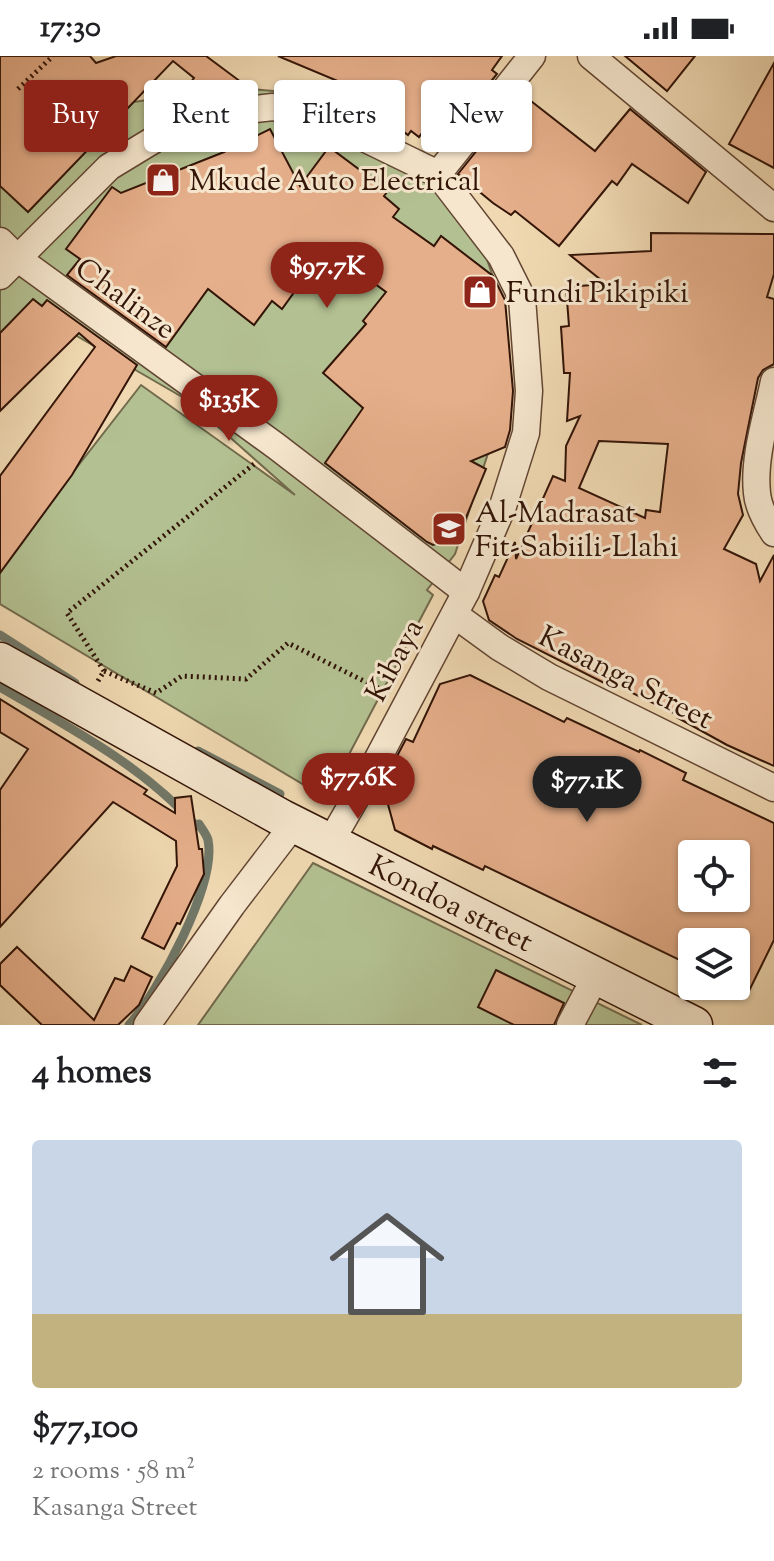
<!DOCTYPE html>
<html lang="en">
<head>
<meta charset="utf-8">
<style>
	:root { --surface:#fff; --page:#f2f2f2; --text:#202124; --muted:#757577; --line:#e0e0e0; --accent:#8f2418 }
	body { margin:0; font-family:"Sorts Mill Goudy",serif; background:var(--page); color:var(--text); height:100vh; display:flex; flex-direction:column; font-size:30px; white-space:nowrap }
	* { box-sizing:border-box; margin:0 }
	p { font-size:26px; color:var(--muted) }
	.icon { flex:none; width:44px; height:44px; fill:none; stroke:currentColor; stroke-width:2; stroke-linecap:round; stroke-linejoin:round }
	.map { position:relative; height:969px; overflow:hidden }
	.sheet { display:flex; flex-direction:column; background:var(--surface); flex:1 }
	.sheet>* { flex:none }
	.banner { position:absolute; left:24px; top:24px; width:726px; height:72px; display:flex; gap:16px }
	.fabs { position:absolute; left:678px; top:784px; display:grid; gap:16px }
	.fabs a { display:grid; place-items:center; width:72px; height:72px; border-radius:8px; background:var(--surface); box-shadow:0 2px 6px #0004; font-size:40px }
	.price { position:absolute; translate:-50% -68px; padding:0 18px; border-radius:28px; background:var(--accent); color:#fff; font-size:26px; line-height:52px; filter:drop-shadow(0 2px 4px #0008) }
	.price::after { content:''; position:absolute; left:50%; top:48px; width:24px; height:18px; margin-left:-12px; background:inherit; clip-path:polygon(0 0,100% 0,50% 100%) }
	.price.active { background:#222; color:#fff }
	ul { padding:0; list-style:none }
	li { display:grid; align-content:center; gap:16px; height:424px; padding:0 32px }
	li+li { border-top:2px solid var(--line) }
	li span { display:grid; place-items:center; height:248px; border-radius:8px; color:#555 }
	li>.icon { margin-inline-start:auto }
	span .icon { width:144px; height:144px; fill:#fffc; stroke-width:1 }
	li b { font-size:34px }
	h2 { display:flex; justify-content:space-between; align-items:center; height:96px; padding:0 32px; font-size:34px }
	.chip { padding:0 28px; border-radius:8px; background:var(--surface); box-shadow:0 2px 6px #0004; font-size:28px; line-height:72px }
	.chip.active { background:var(--accent); color:#fff }
	.status { display:flex; justify-content:space-between; align-items:center; height:56px; padding:0 40px; background:var(--surface); direction:ltr }
	.status svg { height:22px; fill:currentColor }
	.map>svg:first-child { display:block }
</style>
</head>
<body>
<div class="status"><b>17:30</b><svg viewBox="0 0 49 12"><path d="M0 12V9h3v3zM5 12V6h3v6zM10 12V3h3v9zM15 12V0h3v12zM26 1h20v11H26zM47 4h2v5h-2z"/></svg></div>
<div class="map">
<svg width="774" height="969" viewBox="0 0 774 969">
	<rect width="100%" height="100%" fill="#f0d9b2"/>
	<filter id="stains"><feTurbulence type="fractalNoise" baseFrequency=".0025" numOctaves="4"/><feColorMatrix values="0 0 0 0 .2 0 0 0 0 .09 0 0 0 0 .02 0 0 0 .5 -.17"/></filter>
	<radialGradient id="worn" r=".72"><stop offset=".6" stop-color="#630" stop-opacity="0"/><stop offset="1" stop-color="#630" stop-opacity=".3"/></radialGradient>
	<g fill="#b3c091" stroke="#726a4c" stroke-width="2">
		<path d="M230 31 295 37 399 93 473 163 500 241 495 376 455 498 427 534 433 539 326 742 0 548V510L141 329 295 439 189 345 56 268 0 285V67Z"/>
		<path d="M313 807 642 969H198Z"/>
	</g>
	<g fill="none" stroke-linecap="round" stroke-linejoin="round">
		<g stroke="#717868" stroke-width="9">
			<path d="M0 579 75 627"/>
			<path d="M0 631C68 671 144 710 196 770L199 768C202 773 207 779 208 784 217 829 158 936 129 969"/>
			<path d="M198 695 280 738"/>
		</g>
	</g>
	<g fill="#e6af8b" stroke="#321407" stroke-width="2" fill-rule="evenodd">
		<path d="M0 0H90L96 7 116 0H206L241 26 176 45 194 22 173 5 28 156 0 130Z"/>
		<path d="M278 0H502L492 14 497 18 455 70 438 56 419 81 411 75 408 79 376 55 358 50 364 36Z"/>
		<path d="M625 0H695L667 35Z"/>
		<path d="M774 7V112L729 88Z"/>
		<path d="M522 38 595 95 630 53 706 116 688 147 632 108 617 129 612 125 559 190 515 155 511 159 493 147 458 118Z"/>
		<path d="M270 73 300 130 329 91 388 135 384 140 399 153 393 161 434 190 441 180 493 220 505 244 513 335 510 374 505 391 471 405 486 413 458 481 433 489 427 486 325 407 363 352 323 317 366 268 363 265 386 236 326 192 282 253 272 245 254 269 208 233 166 291 67 219 80 203 66 193 112 131 121 137 224 96Z"/>
		<path d="M651 177 774 178V218L767 241 774 243V308L763 314 758 322 741 407 738 438 743 459 724 493 756 508 760 525 774 499V710L727 689 678 662 680 660 610 626 608 629 517 583 489 564 483 545 495 519 499 521 515 486 516 503 553 420 565 425 566 390 580 360 567 365 570 317H564L561 271 569 270 566 231 606 228 570 199 651 195ZM599 385 668 388 660 456 646 454 645 462 579 432Z"/>
		<path d="M33 243 42 250 47 244 137 309 72 419 0 517V420L95 291 79 277 0 355V277Z"/>
		<path d="M470 619 564 666 567 662 639 696 640 694 686 717 683 724 774 767V884L748 937 733 930H736V886H692V910L485 810 483 814 433 790 432 793 395 774 383 730 396 702 406 683 413 686 440 628ZM692 798H736V842H692Z"/>
		<path d="M0 643 147 734 144 738 175 757V742L191 740 199 793H202L204 818 180 868 177 867 164 893 142 882 177 810 176 785 113 746 0 871V734L28 693 0 676Z"/>
		<path d="M17 891 94 964 115 922 124 925 131 910 152 921 139 949 118 969H42L0 929V908Z"/>
		<path d="M496 914 564 947 554 969H514L478 951Z"/>
	</g>
	<g fill="none" stroke-linecap="round" stroke-linejoin="round">
		<defs>
			<g id="street">
				<path d="M591 0 774 152"/>
				<path d="M438 118 532 0"/>
				<path d="M0 185 17 202 276 390 466 536"/>
				<path d="M0 220 109 111 160 80 201 59 273 51 329 65 438 118 501 200 522 242 529 335 526 377 503 450 466 536 375 708 331 785"/>
				<path d="M774 325C767 360 753 401 757 437 758 451 766 465 774 477"/>
				<path d="M455 559 499 591 549 621 774 732"/>
				<path d="M147 969 232 849 294 768"/>
				<path d="M570 969 596 920"/>
			</g>
			<g id="secondary">
				<path id="s1" d="M0 605 282 762 694 969"/>
			</g>
		</defs>
		<use href="#street" stroke="#624532" stroke-width="29"/>
		<use href="#secondary" stroke="#321407" stroke-width="39"/>
		<g stroke="#321407" stroke-width="5" stroke-dasharray="2 4" stroke-linecap="butt">
			<path d="M18 33 53 0"/>
			<path d="M104 615 67 557 254 408"/>
			<path d="M98 625 104 615 156 637 182 620 246 623 288 587 384 635"/>
		</g>
		<use href="#street" stroke="#f5e6cd" stroke-width="26"/>
		<use href="#secondary" stroke="#f5e6cd" stroke-width="36"/>
	</g>
	<defs>
		<symbol id="shop-square" viewBox="-11 -11 22 22"><rect x="-9" y="-9" width="18" height="18" rx="4" fill="#8f2418" stroke="#f5e6cd"/><path d="M-5-2.5h2.3a2.7 3.5 0 0 1 5.4 0H5L5.5 6h-11ZM-1.5-2.5h3a1.5 2.3 0 0 0-3 0Z" fill="#fff"/></symbol>
		<symbol id="school-square" viewBox="-11 -11 22 22"><rect x="-9" y="-9" width="18" height="18" rx="4" fill="#8f2418" stroke="#f5e6cd"/><path d="M0-5L7-2L0 1L-7-2ZM-4 1L0 2.5L4 1V4Q0 6-4 4Z" fill="#fff"/></symbol>
	</defs>
	<g fill-rule="evenodd">
		<use href="#shop-square" x="143" y="104" width="40" height="40"/>
		<use href="#shop-square" x="460" y="216" width="40" height="40"/>
		<use href="#school-square" x="429" y="453" width="40" height="40"/>
	</g>
	<g text-anchor="middle" stroke-width="6" stroke-linejoin="round" paint-order="stroke">
		<g font-size="30" fill="#321407" stroke="#f5e6cd" text-anchor="start">
			<text x="189" y="134">Mkude Auto Electrical</text>
			<text x="506" y="246">Fundi Pikipiki</text>
			<text x="475" y="466">Al-Madrasat<tspan x="475" dy="34">Fit-Sabiili-Llahi</tspan></text>
		</g>
		<g font-size="30" fill="#321407" stroke="#f5e6cd">
			<text transform="translate(126 242) rotate(36)" y="10">Chalinze</text>
			<text transform="translate(394 604) rotate(-62)" y="10">Kibaya</text>
			<text transform="translate(626 621) rotate(27)" y="10">Kasanga Street</text>
			<text dy="10" stroke="none"><textPath href="#s1" startOffset="512">Kondoa street</textPath></text>
		</g>
	</g>
	<rect width="100%" height="100%" filter="url(#stains)"/>
	<rect width="100%" height="100%" fill="url(#worn)"/>
</svg>
<div class="fabs">
<a><svg class="icon" aria-label="locate" viewBox="0 0 24 24"><circle cx="12" cy="12" r="6"/><path d="M12 2v4M12 18v4M2 12h4M18 12h4"/></svg></a>
<a><svg class="icon" aria-label="layers" viewBox="0 0 24 24"><path d="M12 4l9 5-9 5-9-5zM3 14l9 5 9-5"/></svg></a>
</div>
<b class="price" style="left:327px;top:254px">$97.7K</b>
<b class="price" style="left:229px;top:387px">$135K</b>
<b class="price" style="left:358px;top:765px">$77.6K</b>
<b class="price active" style="left:587px;top:768px">$77.1K</b>
<div class="banner">
<a class="chip active">Buy</a>
<a class="chip">Rent</a>
<a class="chip">Filters</a>
<a class="chip">New</a>
</div>
</div>
<section class="sheet">
<h2>4 homes<svg class="icon" aria-label="filters" viewBox="0 0 24 24"><path d="M4 7h16M4 17h16"/><circle cx="9" cy="7" r="2"/><circle cx="15" cy="17" r="2"/></svg></h2>
<ul>
<li><span style="background:linear-gradient(#c9d6e8 70%,#c2b280 0)"><svg class="icon" aria-label="home" viewBox="0 0 24 24"><path d="M3 11l9-7 9 7M6 9v11h12V9"/></svg></span><div><b>$77,100</b><p>2 rooms · 58 m²</p><p>Kasanga Street</p></div></li>
</ul>
</section>
</body>
</html>
